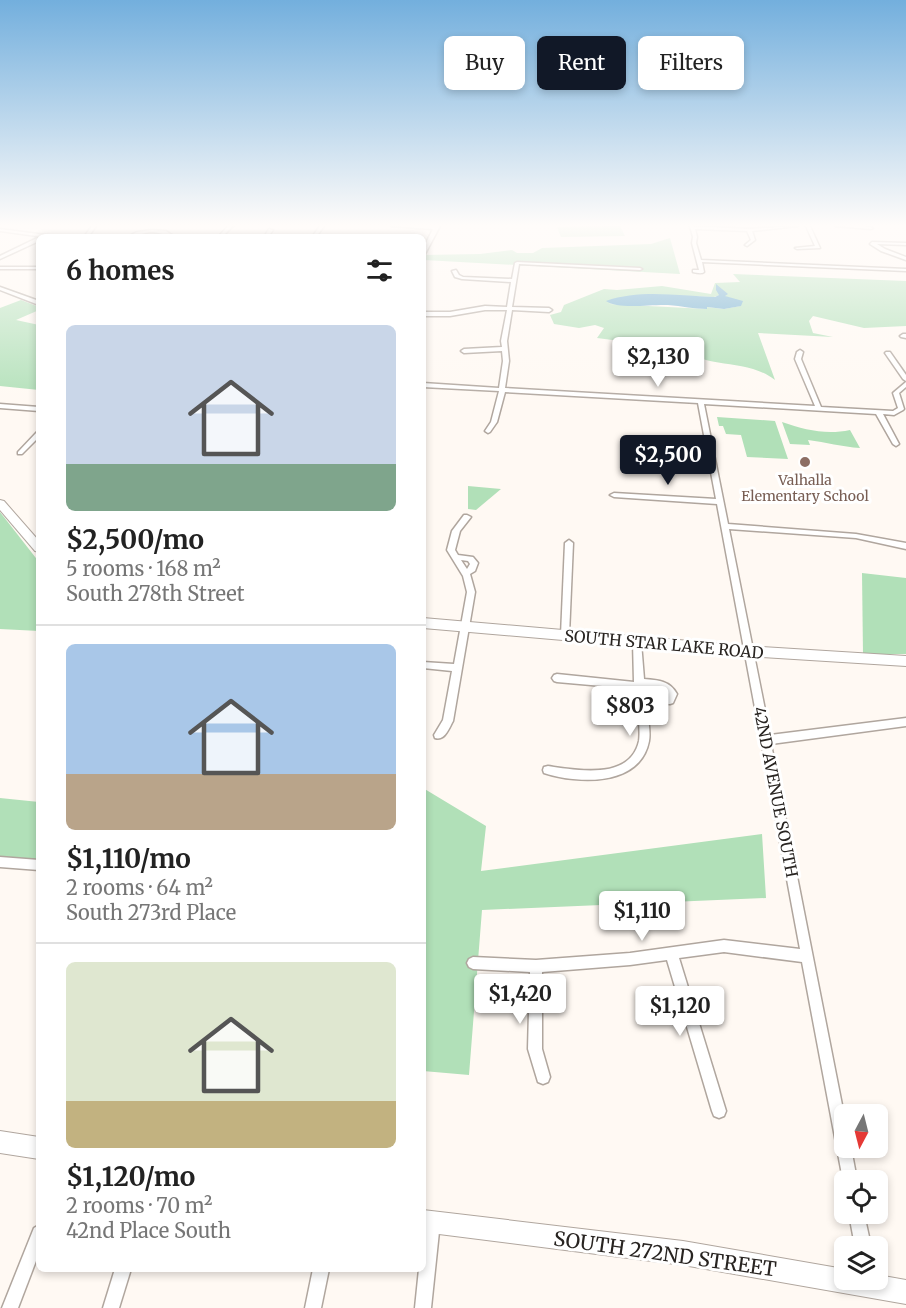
<!DOCTYPE html>
<html lang="en">
<head>
<meta charset="utf-8">
<style>
	:root { --surface:#fff; --page:#f2f2f2; --text:#222; --muted:#767676; --line:#e0e0e0; --accent:#111827 }
	body { margin:0; font-family:Merriweather,serif; background:var(--page); color:var(--text); height:100vh; display:flex; flex-direction:column; font-size:22px; white-space:nowrap }
	* { box-sizing:border-box; margin:0 }
	p { font-size:20px; color:var(--muted) }
	.icon { flex:none; width:33px; height:33px; fill:none; stroke:currentColor; stroke-width:2; stroke-linecap:round; stroke-linejoin:round }
	.map { position:relative; flex:1; overflow:hidden }
	.side { position:absolute; left:36px; top:234px; width:390px; height:1038px; display:flex; flex-direction:column; background:var(--surface); border-radius:9px; box-shadow:0 3px 9px #0003 }
	.side>* { flex:none }
	.guide { position:absolute; left:444px; top:36px; width:372px; height:54px; display:flex; gap:12px }
	.needle { width:39px; rotate:187deg }
	.buttons { position:absolute; left:834px; top:1104px; display:grid; gap:12px }
	.buttons a { display:grid; place-items:center; width:54px; height:54px; border-radius:9px; background:var(--surface); box-shadow:0 3px 9px #0003; font-size:30px }
	.price { position:absolute; translate:-50% -51px; padding:0 14px; border-radius:6px; background:#fff; color:#222; font-size:20px; line-height:39px; filter:drop-shadow(0 2px 3px #0008) }
	.price::after { content:''; position:absolute; left:50%; top:36px; width:18px; height:14px; margin-left:-9px; background:inherit; clip-path:polygon(0 0,100% 0,50% 100%) }
	.price.selected { background:var(--accent); color:#fff }
	ul { padding:0; list-style:none }
	li { display:grid; align-content:center; gap:12px; height:318px; padding:0 30px }
	li+li { border-top:2px solid var(--line) }
	li span { display:grid; place-items:center; height:186px; border-radius:9px; color:#555 }
	li>.icon { margin-inline-start:auto }
	span .icon { width:108px; height:108px; fill:#fffc; stroke-width:1 }
	li b { font-size:26px }
	h2 { display:flex; justify-content:space-between; align-items:center; height:72px; padding:0 30px; font-size:26px }
	.tag { padding:0 21px; border-radius:9px; background:var(--surface); box-shadow:0 3px 9px #0003; font-size:21px; line-height:54px }
	.tag.selected { background:var(--accent); color:#fff }
	.map>svg:first-child { display:block }
</style>
</head>
<body>
<div class="map">
<svg width="906" height="1308" viewBox="0 0 906 1308">
	<rect width="100%" height="100%" fill="#fff9f3"/>
	<g fill="#b1e0b8" fill-rule="evenodd">
		<path d="M620 226 625 236 561 237 557 227Z"/>
		<path d="M670 238 680 274 424 260 423 255 480 254 512 250 517 253H533L542 248 651 244Z"/>
		<path d="M733 274 906 281V326L864 328 813 316 809 321 813 333 833 337 758 333 775 380C746 357 703 371 676 344L628 342 597 338 604 328 595 325 579 328 554 324 550 315 561 312 564 305 604 289 617 290 662 286 711 294 715 283 740 282ZM718 292 740 306 724 309 706 307 707 309 609 304C647 291 676 296 714 297L720 295Z"/>
		<path d="M21 300 39 307V310L16 320 39 325V390L0 386V308Z"/>
		<path d="M717 417 775 421 788 459 747 457 741 435 726 434 723 426H719Z"/>
		<path d="M782 422C805 430 826 435 850 430L860 448C842 447 826 442 808 440L810 445 790 444Z"/>
		<path d="M468 486 501 489 476 510 468 509Z"/>
		<path d="M0 512 39 562V631L0 629Z"/>
		<path d="M862 573 906 578V654H863Z"/>
		<path d="M423 788 486 826 481 871 762 834 766 898 482 910 469 1075 423 1071Z"/>
		<path d="M0 798 39 802V864L0 861Z"/>
	</g>
	<path fill="#65a7cc" d="M716 284 728 294 725 296 743 301 741 306 724 309 707 307V309C694 309 682 306 668 305 652 304 618 310 606 301 640 289 679 296 715 297L719 295 716 290Z"/>
	<g fill="none" stroke-linecap="round" stroke-linejoin="round">
		<defs>
			<g id="street">
				<path d="M92 226H96L88 237H84Z"/>
				<path d="M228 226H233L222 237H218Z"/>
				<path d="M320 226H324L316 237H312Z"/>
				<path d="M391 226H439V228L425 254 423 255V249L433 229Z"/>
				<path d="M690 226 749 229 797 226 752 231 755 240 747 246 745 245 751 240 747 231 695 229 697 237 696 243 701 260 906 269V271L702 262 704 272C702 274 697 273 693 272V270H699L692 243 693 237Z"/>
				<path d="M806 226H810L820 248 797 249 795 248 815 246Z"/>
				<path d="M836 226H864L873 228 871 229Z"/>
				<path d="M0 229 54 236 56 237H44L0 231Z"/>
				<path d="M269 229 273 230 268 237H264Z"/>
				<path d="M152 230 166 231 175 237C167 237 160 232 151 232 142 233 135 237 127 237L137 232Z"/>
				<path d="M37 238H39V241L0 259V256Z"/>
				<path d="M872 242 906 243V245L877 244 885 249 906 257V260L881 251 870 244Z"/>
				<path d="M517 262 640 268 642 269 640 270 519 264 512 307 549 308 552 310 549 312 512 310 507 341 509 361 505 388 815 406 795 359 797 352 800 350 803 352 801 359 821 407 893 411 898 408 893 393 906 382V387L899 393 904 409 903 410 894 415 883 414 899 444 896 446 893 444 876 414 704 404 728 524 856 534 906 543V549L856 538 729 529 770 735 906 718V726L771 744 844 1115V1148H851L857 1180H844V1185L843 1180 802 962 724 952 679 958 726 1111 724 1116 719 1118 714 1116 712 1111 667 960 630 965 542 972V1049L550 1077 548 1082 543 1084 538 1082 528 1049 530 972 473 969 469 967 467 963 469 959 473 957 536 960 630 953 724 940 800 949 717 504 614 497 610 495 614 493 716 499 698 403 505 392 497 422 490 432 488 433 485 431 491 422 499 391 423 387V383L499 388 503 361 502 351 464 353 461 351 464 349 502 347 501 341 507 310H485L450 316H423V312H450L485 306 507 307 511 282 462 279 455 277 452 271 456 270 459 275 463 277 512 279 515 263Z"/>
				<rect x="0" y="267" width="39" height="2"/>
				<path d="M0 287 39 301V305L0 290Z"/>
				<path d="M903 334H906V338L901 337 900 336Z"/>
				<path d="M886 352H890L906 375V381L903 379 885 353Z"/>
				<path d="M0 404 39 407V411L0 408Z"/>
				<path d="M39 431V437L22 454H18V452L37 432Z"/>
				<path d="M464 515H467L471 517 460 531 455 550 458 555 473 557 478 563 475 571 470 574 475 592 453 721C449 728 445 741 435 738L434 735 443 720 452 671 423 668V662L454 664 467 592 463 576 447 550 452 531ZM461 560 468 561 470 564 467 569Z"/>
				<path d="M569 540 573 543 569 635 565 638 561 635 565 543Z"/>
				<path d="M637 639 641 642 644 679C658 680 670 681 677 694L673 703 670 704 646 703C647 715 651 730 649 741 640 787 578 784 544 773L543 770 544 767 548 766C576 770 630 781 639 741 641 730 637 702 636 689L557 682 554 681 552 678 554 675 557 674 634 682 633 642ZM645 686 660 688 666 693V697L646 696Z"/>
				<path d="M0 857 39 860V870L0 867Z"/>
				<path d="M432 1214 437 1217 440 1222 431 1308H415L419 1269H423L424 1222 427 1217Z"/>
				<path d="M849 1214H864L871 1246H855Z"/>
				<path d="M39 1225V1253L18 1308H2L34 1228Z"/>
				<path d="M115 1269H131L119 1308H103Z"/>
				<path d="M313 1269H329L321 1308H305Z"/>
			</g>
			<g id="secondary">
				<path d="M0 500 4 501 39 541V552L35 551 0 510Z"/>
				<path d="M423 618 748 646 906 656V666L748 656 423 628Z"/>
				<path d="M0 1131 39 1137V1159L0 1153Z"/>
				<path d="M423 1210 683 1241 844 1269V1280H878V1275L906 1280V1304L683 1265 423 1232Z"/>
			</g>
		</defs>
		<use href="#street" stroke="#b0a69e" stroke-width="3"/>
		<use href="#secondary" stroke="#b0a69e" stroke-width="2"/>
		<use href="#street" fill="#fff" fill-rule="evenodd"/>
		<use href="#secondary" fill="#fff" fill-rule="evenodd"/>
	</g>
	<linearGradient id="sky" x2="0" y2="1"><stop stop-color="#73afdd"/><stop offset="0.55" stop-color="#fffcfa"/><stop offset="1" stop-color="#fffcfa" stop-opacity="0"/></linearGradient>
	<rect width="906" height="409" fill="url(#sky)"/>
	<circle fill="#8d6e63" stroke="#fff" stroke-width="2" cx="805" cy="462" r="6"/>
	<g text-anchor="middle" stroke-width="6" stroke-linejoin="round" paint-order="stroke">
		<g font-size="14" fill="#785e54" stroke="#fff">
			<text x="805" y="485">Valhalla<tspan x="805" dy="16">Elementary School</tspan></text>
		</g>
		<g font-size="16" fill="#282421" stroke="#fff">
			<text transform="translate(664 644) rotate(5)" y="6">SOUTH STAR LAKE ROAD</text>
			<text transform="translate(776 792) rotate(79)" y="6">42ND AVENUE SOUTH</text>
		</g>
		<g font-size="20" fill="#282421" stroke="#fff">
			<text transform="translate(665 1254) rotate(8)" y="7">SOUTH 272ND STREET</text>
		</g>
	</g>
</svg>
<div class="buttons">
<a><svg class="needle" viewBox="-14 -14 28 28"><path d="M0-13l5 13h-10z" fill="#e53935"/><path d="M0 13l5-13h-10z" fill="#767676"/></svg></a>
<a><svg class="icon" aria-label="locate" viewBox="0 0 24 24"><circle cx="12" cy="12" r="6"/><path d="M12 2v4M12 18v4M2 12h4M18 12h4"/></svg></a>
<a><svg class="icon" aria-label="layers" viewBox="0 0 24 24"><path d="M12 4l9 5-9 5-9-5zM3 14l9 5 9-5"/></svg></a>
</div>
<b class="price" style="left:658px;top:388px">$2,130</b>
<b class="price selected" style="left:668px;top:486px">$2,500</b>
<b class="price" style="left:630px;top:737px">$803</b>
<b class="price" style="left:642px;top:942px">$1,110</b>
<b class="price" style="left:520px;top:1025px">$1,420</b>
<b class="price" style="left:680px;top:1037px">$1,120</b>
<div class="guide">
<a class="tag">Buy</a>
<a class="tag selected">Rent</a>
<a class="tag">Filters</a>
</div>
<section class="side">
<h2>6 homes<svg class="icon" aria-label="filters" viewBox="0 0 24 24"><path d="M4 7h16M4 17h16"/><circle cx="9" cy="7" r="2"/><circle cx="15" cy="17" r="2"/></svg></h2>
<ul>
<li><span style="background:linear-gradient(#c9d6e8 75%,#7fa58c 0)"><svg class="icon" aria-label="home" viewBox="0 0 24 24"><path d="M3 11l9-7 9 7M6 9v11h12V9"/></svg></span><div><b>$2,500/mo</b><p>5 rooms · 168 m²</p><p>South 278th Street</p></div></li>
<li><span style="background:linear-gradient(#a9c7e8 70%,#b9a48a 0)"><svg class="icon" aria-label="home" viewBox="0 0 24 24"><path d="M3 11l9-7 9 7M6 9v11h12V9"/></svg></span><div><b>$1,110/mo</b><p>2 rooms · 64 m²</p><p>South 273rd Place</p></div></li>
<li><span style="background:linear-gradient(#dfe7d0 75%,#c2b280 0)"><svg class="icon" aria-label="home" viewBox="0 0 24 24"><path d="M3 11l9-7 9 7M6 9v11h12V9"/></svg></span><div><b>$1,120/mo</b><p>2 rooms · 70 m²</p><p>42nd Place South</p></div></li>
</ul>
</section>
</div>
</body>
</html>
